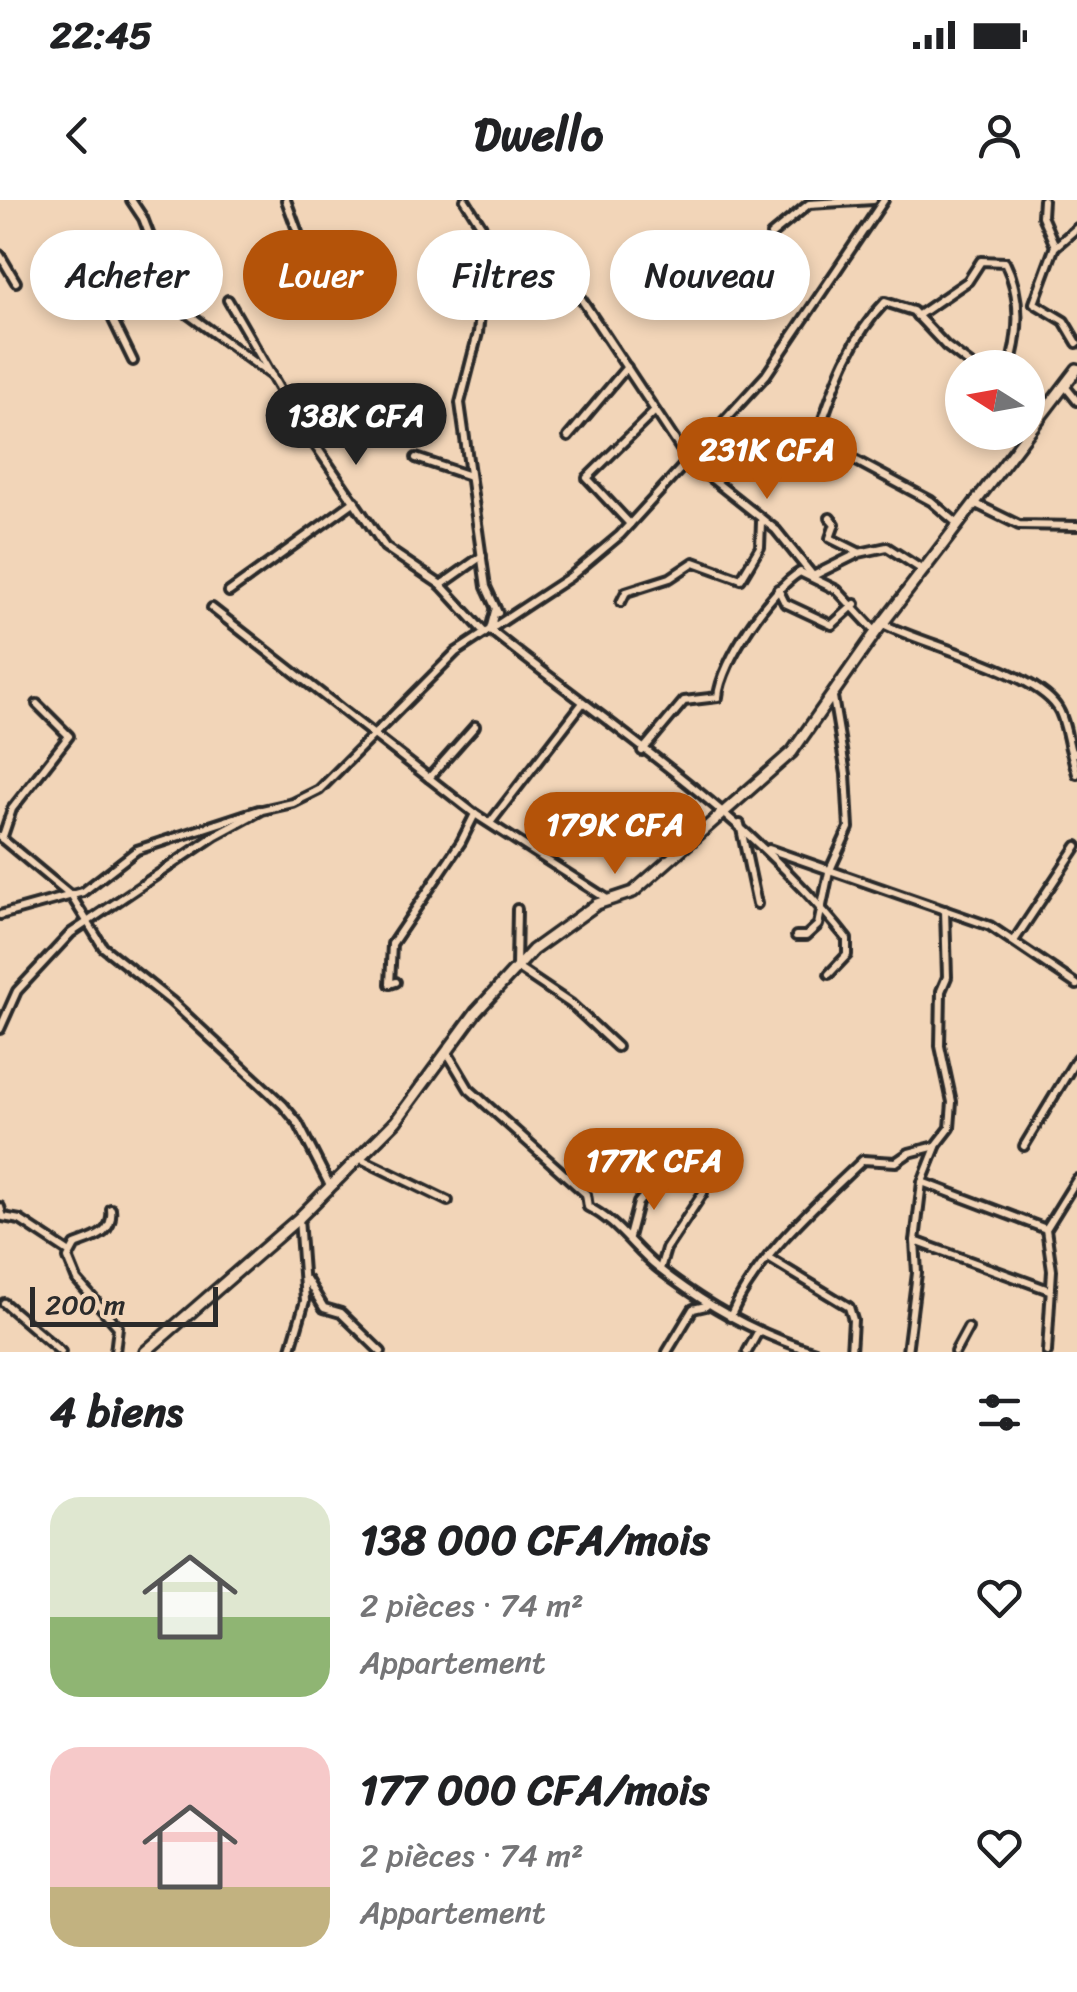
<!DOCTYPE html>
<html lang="fr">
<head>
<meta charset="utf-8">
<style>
	:root { --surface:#fff; --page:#f2f2f2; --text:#202124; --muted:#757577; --accent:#b45309 }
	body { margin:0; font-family:Sriracha,sans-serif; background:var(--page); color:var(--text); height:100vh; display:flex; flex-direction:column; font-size:38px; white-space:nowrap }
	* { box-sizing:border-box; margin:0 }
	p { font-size:32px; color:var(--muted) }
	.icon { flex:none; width:55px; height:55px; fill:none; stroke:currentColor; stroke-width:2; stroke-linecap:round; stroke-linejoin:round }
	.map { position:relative; height:1152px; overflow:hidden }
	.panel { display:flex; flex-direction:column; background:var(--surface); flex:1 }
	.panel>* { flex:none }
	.top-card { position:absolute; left:30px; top:30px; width:1018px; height:90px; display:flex; gap:20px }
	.needle { width:65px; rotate:281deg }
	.fabs { position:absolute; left:945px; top:150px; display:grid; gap:20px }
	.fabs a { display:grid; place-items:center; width:100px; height:100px; border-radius:50%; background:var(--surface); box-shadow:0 5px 15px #0003; font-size:50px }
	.scale { position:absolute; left:30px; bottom:25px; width:188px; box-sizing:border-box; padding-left:10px; border:5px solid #2b2b2b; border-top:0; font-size:28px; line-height:35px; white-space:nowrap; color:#2b2b2b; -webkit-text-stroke:8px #f2d5b8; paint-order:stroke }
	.price { position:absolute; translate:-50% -85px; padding:0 22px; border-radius:35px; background:var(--accent); color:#fff; font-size:32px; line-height:65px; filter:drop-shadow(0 2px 5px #0008) }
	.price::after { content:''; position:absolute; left:50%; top:60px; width:30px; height:22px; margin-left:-15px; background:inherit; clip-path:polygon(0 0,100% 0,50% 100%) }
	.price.active { background:#222; color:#fff }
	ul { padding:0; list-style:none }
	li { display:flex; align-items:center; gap:30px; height:250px; padding:0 50px }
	li span { display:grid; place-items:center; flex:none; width:280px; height:200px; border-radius:30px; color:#555 }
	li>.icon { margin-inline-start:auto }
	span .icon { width:120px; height:120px; fill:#fffc; stroke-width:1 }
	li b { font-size:42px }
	h2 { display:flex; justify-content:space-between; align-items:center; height:120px; padding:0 50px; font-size:42px }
	.pill { padding:0 35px; border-radius:45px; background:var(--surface); box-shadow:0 5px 15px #0003; font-size:35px; line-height:90px }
	.pill.active { background:var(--accent); color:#fff }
	.status { display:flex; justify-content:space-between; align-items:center; height:70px; padding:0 50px; background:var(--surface); direction:ltr }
	.status svg { height:28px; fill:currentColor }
	header { display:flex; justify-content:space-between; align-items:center; height:130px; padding:0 50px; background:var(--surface); font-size:45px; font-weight:700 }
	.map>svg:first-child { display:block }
</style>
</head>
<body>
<div class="status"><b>22:45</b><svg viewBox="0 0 49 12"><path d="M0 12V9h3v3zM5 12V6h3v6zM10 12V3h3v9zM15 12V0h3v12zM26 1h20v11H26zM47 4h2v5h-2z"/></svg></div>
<header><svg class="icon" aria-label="back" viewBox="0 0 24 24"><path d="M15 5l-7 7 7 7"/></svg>Dwello<svg class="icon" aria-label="person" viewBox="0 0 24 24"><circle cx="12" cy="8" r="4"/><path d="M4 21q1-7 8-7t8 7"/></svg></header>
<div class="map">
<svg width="1077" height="1152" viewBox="0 0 1077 1152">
	<rect width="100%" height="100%" fill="#f2d5b8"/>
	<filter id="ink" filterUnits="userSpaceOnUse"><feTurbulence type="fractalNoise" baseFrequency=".01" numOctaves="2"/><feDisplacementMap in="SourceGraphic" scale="20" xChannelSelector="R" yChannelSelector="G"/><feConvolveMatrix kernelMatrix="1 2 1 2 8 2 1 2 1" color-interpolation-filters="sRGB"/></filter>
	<g filter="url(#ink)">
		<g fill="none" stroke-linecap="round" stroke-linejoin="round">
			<defs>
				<g id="minor">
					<path d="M131 0 143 18 166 78 188 114 272 176"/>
					<path d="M286 0 301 41"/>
					<path d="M465 0 496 49 484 79 478 133 460 203 486 387 498 413"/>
					<path d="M1043 0 1042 16 1055 46 1034 103 1064 121 1077 143"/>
					<path d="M771 35 809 4 873 0"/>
					<path d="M1056 46 1077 28"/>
					<path d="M0 55 16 82"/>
					<path d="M576 91 688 260 776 330 813 376"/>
					<path d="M228 100 292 211 385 347 441 385 485 433"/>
					<path d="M917 116 968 81 981 61 1005 62C1020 92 1020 126 1012 158L997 168"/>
					<path d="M113 120 133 161"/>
					<path d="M1065 186 1077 201"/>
					<path d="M1028 209 1042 215"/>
					<path d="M819 231C835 184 850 138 885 102L913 111 946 146 975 168"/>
					<path d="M714 232 782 238 821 232 851 258 931 301 959 325"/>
					<path d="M568 237 627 167"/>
					<path d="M416 258 470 276"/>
					<path d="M976 304 1019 325 1077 326"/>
					<path d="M830 318 835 324 830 338 858 352"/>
					<path d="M630 324 587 278 655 211"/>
					<path d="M815 375 859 353 887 347 924 371"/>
					<path d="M441 385 482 356"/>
					<path d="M778 389 785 403 832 425 855 404"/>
					<path d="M229 392 355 301"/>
					<path d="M621 402 626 392 670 378 694 362 741 379 760 347 761 322"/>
					<path d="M212 408 475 614 607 699"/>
					<path d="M495 411 490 430C613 529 748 614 847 739V755L829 774"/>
					<path d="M883 424C925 445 1033 471 1057 507 1065 518 1067 539 1071 552L1077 553"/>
					<path d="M642 551 684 501 718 497C721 462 770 390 800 372L837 390 876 432"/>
					<path d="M1071 552 1077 574"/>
					<path d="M429 578 475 526"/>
					<path d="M490 623 582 504"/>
					<path d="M740 624 757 704"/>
					<path d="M0 637 72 697 103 747 171 801 283 905 298 923 330 986"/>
					<path d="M2 639 12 609 69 536 37 504"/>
					<path d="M769 649 990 726 1077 785"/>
					<path d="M517 709 516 767 571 804 617 847"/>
					<path d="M0 715 83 692 137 650 259 610"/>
					<path d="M796 736H806L818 725 829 672 849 628 846 574 833 497"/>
					<path d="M1014 741 1077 646"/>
					<path d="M396 782 390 784 392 744 461 642 475 614"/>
					<path d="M0 829 17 791 71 733 216 635 262 610 293 603 319 590 456 452 570 377 620 335 766 175 884 0"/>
					<path d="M447 852 469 889 586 994 588 1007C617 1021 634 1049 658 1068 706 1106 756 1134 815 1152"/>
					<path d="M1024 946 1077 858"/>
					<path d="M936 947 922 982 915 1041 1049 1090"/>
					<path d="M359 958 448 1001"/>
					<path d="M922 982 1046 1029"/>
					<path d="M0 1007 3 1017 20 1020 70 1053"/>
					<path d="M111 1009C114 1034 94 1038 75 1045L68 1058 77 1080 118 1127 115 1152"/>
					<path d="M629 1037 638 1003 659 977"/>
					<path d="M770 1059 849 1107 853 1120 851 1152"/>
					<path d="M660 1069 666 1049 703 993"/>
					<path d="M307 1080 324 1108 341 1113 381 1152"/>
					<path d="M4 1103 61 1152"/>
					<path d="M730 1117C757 1056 816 1005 863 960L896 962 909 953 936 946 950 928 952 902 940 846 941 791 947 777 945 710"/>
					<path d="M290 1152 305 1101 299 1018"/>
					<path d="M667 1152 693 1109 706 1106"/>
					<path d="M747 1152 758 1132"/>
					<path d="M907 1152 917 1073 915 1041"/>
					<path d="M955 1152 968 1128"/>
					<path d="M1047 1152 1052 1070 1046 1029 1077 979"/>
				</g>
				<path id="secondary" d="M145 1152 299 1018 396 921 476 812 533 750 597 704 633 692 792 552 876 432 1077 169"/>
			</defs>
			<use href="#minor" stroke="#2b2b2b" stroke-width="14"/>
			<use href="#secondary" stroke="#2b2b2b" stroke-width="16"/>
			<use href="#minor" stroke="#f2d5b8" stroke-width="6"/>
			<use href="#secondary" stroke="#f2d5b8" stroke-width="9"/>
		</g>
	</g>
</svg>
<div class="fabs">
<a><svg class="needle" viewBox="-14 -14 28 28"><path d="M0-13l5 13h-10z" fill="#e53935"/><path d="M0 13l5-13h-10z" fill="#757577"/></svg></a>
</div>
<div class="scale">200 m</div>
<b class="price active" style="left:356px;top:268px">138K CFA</b>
<b class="price" style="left:767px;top:302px">231K CFA</b>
<b class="price" style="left:615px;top:677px">179K CFA</b>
<b class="price" style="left:654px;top:1013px">177K CFA</b>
<div class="top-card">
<a class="pill">Acheter</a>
<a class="pill active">Louer</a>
<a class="pill">Filtres</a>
<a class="pill">Nouveau</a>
</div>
</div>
<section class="panel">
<h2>4 biens<svg class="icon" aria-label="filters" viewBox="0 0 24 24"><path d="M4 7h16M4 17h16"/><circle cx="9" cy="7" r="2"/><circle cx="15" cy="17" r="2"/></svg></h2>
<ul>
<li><span style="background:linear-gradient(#dfe7d0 60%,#8fb573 0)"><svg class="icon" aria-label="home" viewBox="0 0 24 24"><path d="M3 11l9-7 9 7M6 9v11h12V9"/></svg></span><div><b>138 000 CFA/mois</b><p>2 pièces · 74 m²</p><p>Appartement</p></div><svg class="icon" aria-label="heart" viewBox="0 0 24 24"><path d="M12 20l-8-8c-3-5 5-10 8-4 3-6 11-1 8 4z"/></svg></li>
<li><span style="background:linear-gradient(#f6c9c9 70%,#c2b280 0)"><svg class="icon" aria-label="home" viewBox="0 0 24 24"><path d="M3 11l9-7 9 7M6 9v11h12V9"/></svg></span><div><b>177 000 CFA/mois</b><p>2 pièces · 74 m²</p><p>Appartement</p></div><svg class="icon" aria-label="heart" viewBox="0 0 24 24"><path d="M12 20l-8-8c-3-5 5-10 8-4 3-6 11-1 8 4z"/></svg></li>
</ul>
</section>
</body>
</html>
